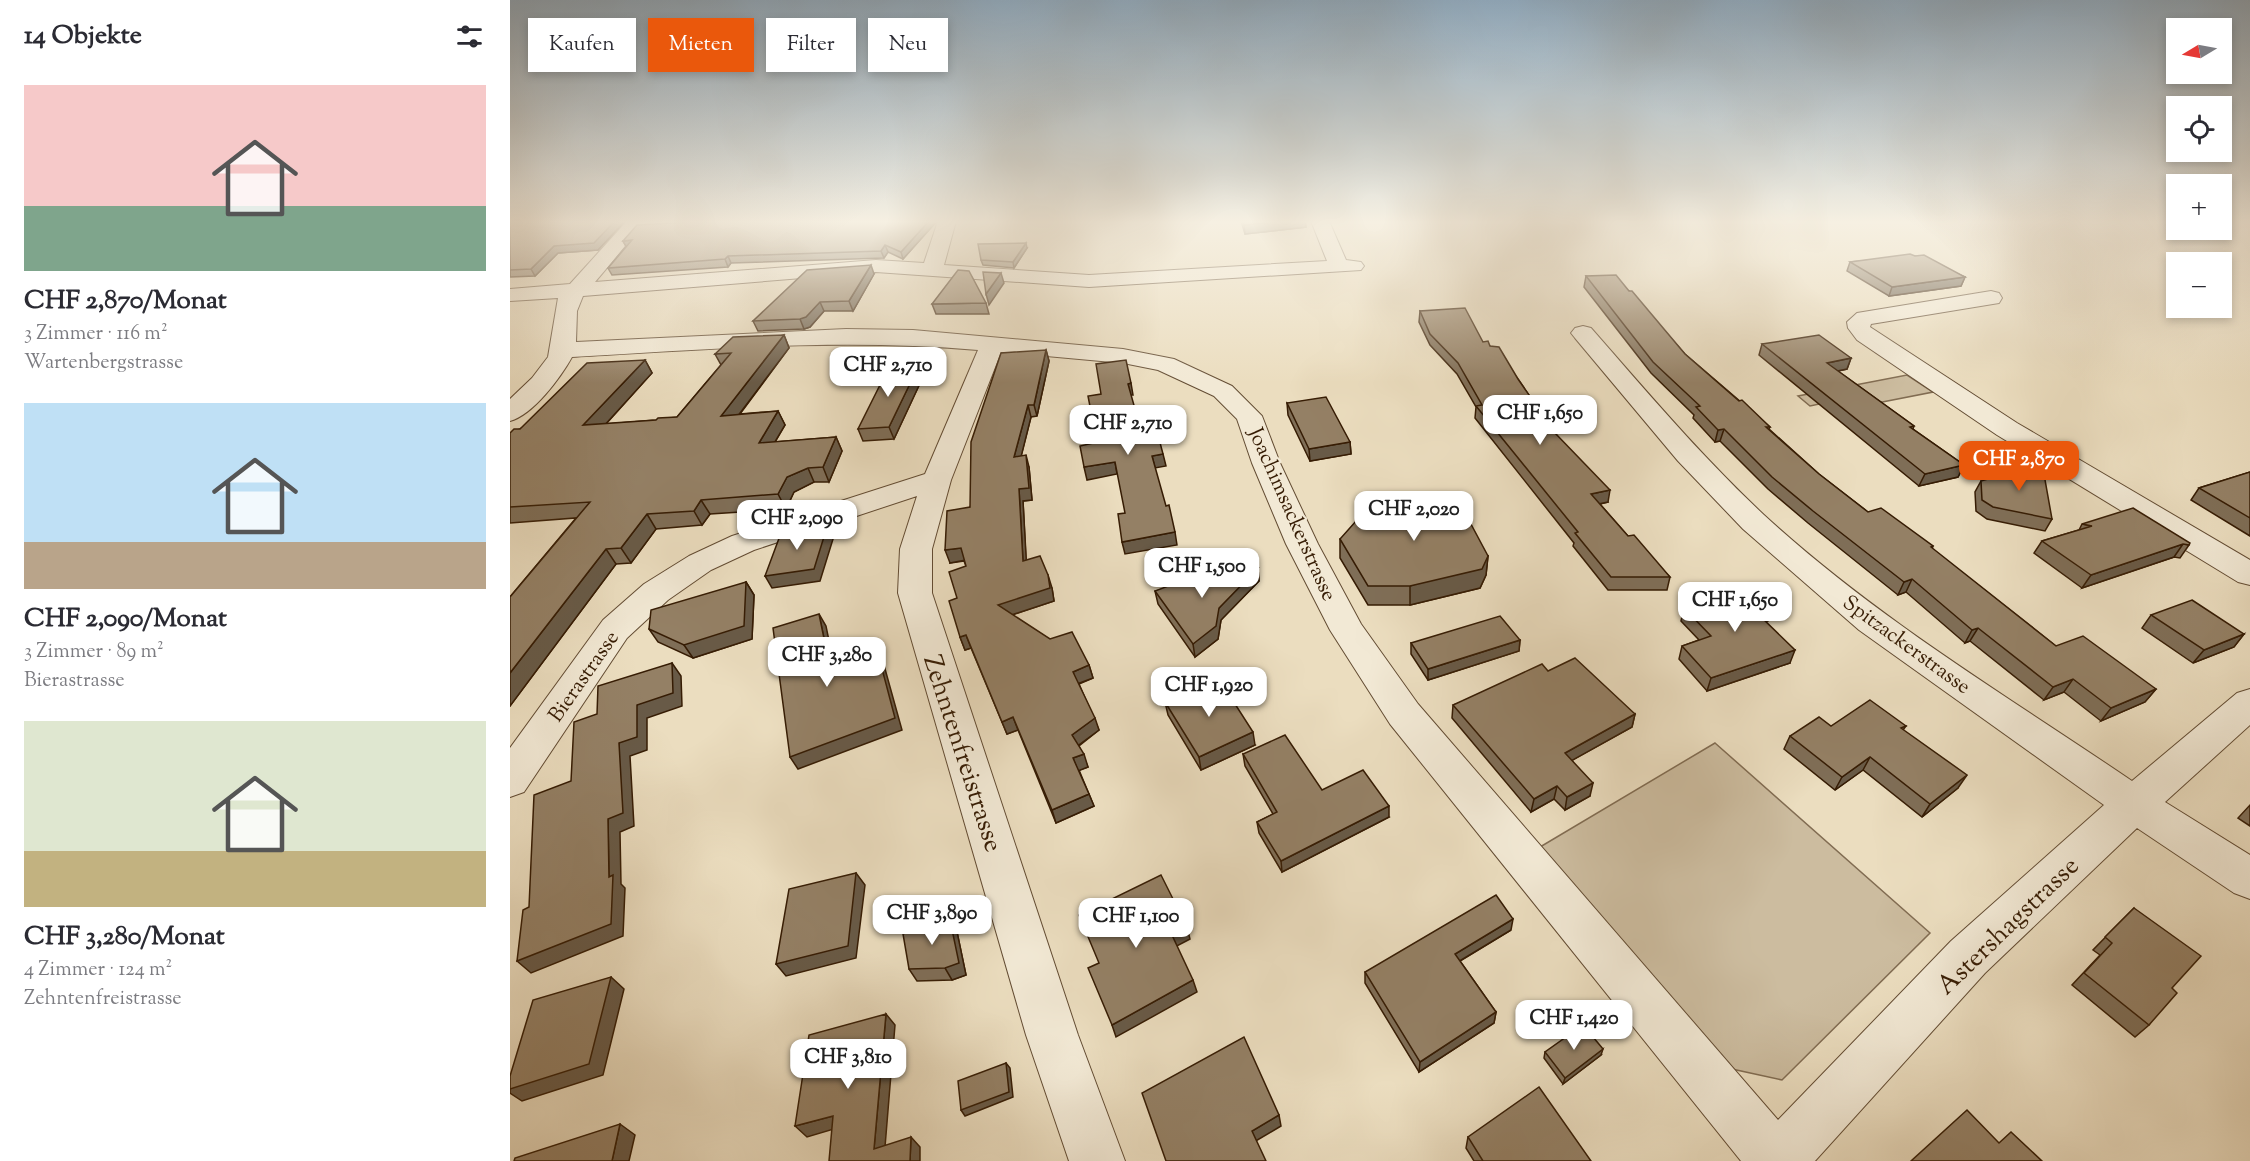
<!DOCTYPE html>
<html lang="de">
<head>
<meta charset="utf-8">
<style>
	:root { --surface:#fff; --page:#f7f7f7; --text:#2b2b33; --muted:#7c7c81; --accent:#ea580c }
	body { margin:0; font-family:"Sorts Mill Goudy",serif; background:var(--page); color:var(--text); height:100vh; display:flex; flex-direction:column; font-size:22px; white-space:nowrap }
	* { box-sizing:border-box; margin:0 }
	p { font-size:20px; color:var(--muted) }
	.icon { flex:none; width:33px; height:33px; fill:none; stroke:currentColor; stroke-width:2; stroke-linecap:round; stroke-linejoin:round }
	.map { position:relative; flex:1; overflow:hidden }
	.drawer { display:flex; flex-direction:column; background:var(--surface); width:510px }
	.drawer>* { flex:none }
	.banner { position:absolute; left:18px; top:18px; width:570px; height:54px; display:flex; gap:12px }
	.needle { width:39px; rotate:260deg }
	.controls { position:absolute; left:1656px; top:18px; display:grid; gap:12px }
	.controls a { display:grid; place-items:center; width:66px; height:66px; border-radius:0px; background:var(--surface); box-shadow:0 3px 9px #0003; font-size:30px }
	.price { position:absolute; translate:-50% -51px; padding:0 14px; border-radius:12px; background:#fff; color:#222; font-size:20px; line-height:39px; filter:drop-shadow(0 2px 3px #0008) }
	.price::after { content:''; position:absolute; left:50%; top:36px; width:18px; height:14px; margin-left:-9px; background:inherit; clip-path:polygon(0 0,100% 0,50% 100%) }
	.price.current { background:var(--accent); color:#fff }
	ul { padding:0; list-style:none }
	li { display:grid; align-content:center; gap:12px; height:318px; padding:0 24px }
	li span { display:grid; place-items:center; height:186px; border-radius:0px; color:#555 }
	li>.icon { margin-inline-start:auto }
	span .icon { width:108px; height:108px; fill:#fffc; stroke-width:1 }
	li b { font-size:26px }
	h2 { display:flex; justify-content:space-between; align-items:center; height:72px; padding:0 24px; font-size:26px }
	.chip { padding:0 21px; border-radius:0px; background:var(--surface); box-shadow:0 3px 9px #0003; font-size:21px; line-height:54px }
	.chip.current { background:var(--accent); color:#fff }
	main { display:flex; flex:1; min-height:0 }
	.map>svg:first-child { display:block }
</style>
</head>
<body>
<main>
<section class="drawer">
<h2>14 Objekte<svg class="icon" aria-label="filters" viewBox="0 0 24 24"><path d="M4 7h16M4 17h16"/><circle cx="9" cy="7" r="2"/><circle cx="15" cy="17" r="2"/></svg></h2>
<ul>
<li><span style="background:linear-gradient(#f6c9c9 65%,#7fa58c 0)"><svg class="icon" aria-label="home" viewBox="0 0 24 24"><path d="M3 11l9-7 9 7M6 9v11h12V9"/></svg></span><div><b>CHF 2,870/Monat</b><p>3 Zimmer · 116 m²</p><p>Wartenbergstrasse</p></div></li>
<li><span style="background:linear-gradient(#bfe0f5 75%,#b9a48a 0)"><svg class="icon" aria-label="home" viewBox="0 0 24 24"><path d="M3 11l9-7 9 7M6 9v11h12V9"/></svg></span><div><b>CHF 2,090/Monat</b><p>3 Zimmer · 89 m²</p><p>Bierastrasse</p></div></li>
<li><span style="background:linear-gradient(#dfe7d0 70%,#c2b280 0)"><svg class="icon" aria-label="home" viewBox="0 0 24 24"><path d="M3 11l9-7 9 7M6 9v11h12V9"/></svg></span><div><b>CHF 3,280/Monat</b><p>4 Zimmer · 124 m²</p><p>Zehntenfreistrasse</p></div></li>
</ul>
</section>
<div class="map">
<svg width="1740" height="1161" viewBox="0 0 1740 1161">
	<rect width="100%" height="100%" fill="#ebddbf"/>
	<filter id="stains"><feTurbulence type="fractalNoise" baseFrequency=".00333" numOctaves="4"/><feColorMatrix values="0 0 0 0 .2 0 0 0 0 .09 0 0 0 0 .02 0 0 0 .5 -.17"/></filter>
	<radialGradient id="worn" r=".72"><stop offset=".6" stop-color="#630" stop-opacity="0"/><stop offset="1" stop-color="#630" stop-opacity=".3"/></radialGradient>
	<g fill="#ccbc9f" stroke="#816c52" stroke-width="1.5">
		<path d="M1397 375 1423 392 1352 406 1314 403 1300 406 1288 396Z"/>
		<path d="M1205 743 1420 933 1272 1080 1222 1069 1030 847Z"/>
	</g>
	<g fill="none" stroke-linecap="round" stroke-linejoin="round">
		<defs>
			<g id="minor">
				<path d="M117 221H194L192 225 185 227 129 230 85 282 366 260 414 263 428 221H446L434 265 579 275 817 261 801 221H819L836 260 851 262 854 266 851 270 579 287 366 272 73 296 67 311 66 342 336 329 403 330 613 349 664 359 722 386 752 416 770 463 808 544 851 624 908 704 1268 1120 1441 941 1594 805 1349 630 1233 529 1168 461 1065 338 1061 333 1065 328 1073 326 1081 328C1137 392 1192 457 1254 515 1366 618 1497 696 1622 781L1727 693 1740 689V725L1655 802 1740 855V899L1724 893 1627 828 1475 973 1305 1161H1231L880 724 820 630 776 544 742 463 727 419 704 396 648 370 613 363 491 352 441 480 422 549V593L568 1035 615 1161H559L516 1035 388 593 390 549 407 496 244 550 201 570 158 600 117 638 14 792 0 797V748L93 620 134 584 179 556 222 536 415 474 468 350C333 338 198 349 62 357 51 377 23 415 0 421V399L22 378 38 357 48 298 0 301V289L60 284Z"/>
				<path d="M1481 291 1489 293 1492 298 1489 303 1361 324 1360 327 1507 423 1740 560V585L1728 582 1487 435 1347 340 1338 328 1337 322 1347 313Z"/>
			</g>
		</defs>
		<use href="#minor" stroke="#634c33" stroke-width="2"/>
		<use href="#minor" fill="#f2e9d5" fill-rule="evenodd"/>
	</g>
	<g fill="#7f6e57" stroke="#361c04" stroke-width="1.5">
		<path d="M0 221H115L88 250 48 253 25 276 0 277Z"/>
		<path d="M187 221H427L393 259 378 252 374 258 221 263 218 267 102 275 98 268 116 246 113 241Z"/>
		<path d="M731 221H795L796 227 735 234Z"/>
		<path d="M517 248 504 268 473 265 471 260Z"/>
		<path d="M1405 256 1455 277 1451 286 1379 296 1337 271 1340 262Z"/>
		<path d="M364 274 343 311H314L300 327 294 329 248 331 243 321Z"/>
		<path d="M1076 276 1119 291 1175 354 1260 427 1259 429 1309 474 1358 512 1423 546 1422 549 1546 646 1646 689 1635 702 1591 721 1554 692 1534 700 1460 641 1455 643 1396 592 1388 595 1298 523 1258 489 1210 441 1205 442 1183 418 1184 415 1141 373 1074 287Z"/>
		<path d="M476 303 479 314H426L422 304Z"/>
		<path d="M910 311 973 342 980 346 1008 379 1045 433 1098 502 1090 504 1118 536 1160 577 1157 590H1098L1063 546 1064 543 965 418 966 407 947 374 920 345 909 322Z"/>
		<path d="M274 335 279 348 230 414 268 411 275 425 265 442 326 437 332 451 319 482H304L284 492 276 509 200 514 192 525 146 529 121 563 106 564 0 706V597L66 518 0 523V433L10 429 135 360 142 373 96 424 146 420 167 417 211 365 205 354Z"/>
		<path d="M1252 344 1341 358 1337 369 1328 371 1404 426 1403 429 1454 465 1448 477 1409 486 1249 355Z"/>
		<path d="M536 350 539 361 527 416 521 417 511 456 519 467 522 500 513 501 516 560 542 588 544 601 502 615 579 665 583 678 569 684 589 730 569 746 578 767 569 770 584 806 546 823 508 730 497 734 461 648 455 650 450 637 447 598 456 566 454 561 440 563 460 507Z"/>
		<path d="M408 367 412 379 384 439 353 441 348 429Z"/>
		<path d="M777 403 840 442 841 454 800 461 778 415Z"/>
		<path d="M1740 472V536L1681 500 1689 488Z"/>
		<path d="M1471 481 1542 519 1535 531 1477 519 1466 511 1465 492Z"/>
		<path d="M1572 524 1679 545 1670 558 1664 557 1572 588 1524 553 1532 541 1569 530Z"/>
		<path d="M830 539 978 556 976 575 970 588 900 605H858L830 558Z"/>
		<path d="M748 568 749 581 711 620 708 639 685 657 648 604 645 591Z"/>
		<path d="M236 582 244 595 242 639 183 658 148 642 139 629Z"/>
		<path d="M1265 607 1260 620 1255 622 1280 663 1197 691 1169 659 1172 646 1189 640 1171 621 1174 608Z"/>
		<path d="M1641 615 1734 634 1724 647 1683 663 1632 628Z"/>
		<path d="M1010 640 1009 651 918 680 901 654V643Z"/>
		<path d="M1038 671 1125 714 1122 727 1062 760 1080 796 1055 810 1044 799 1021 812 942 718 943 705Z"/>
		<path d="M655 702 745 745 691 770 658 715Z"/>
		<path d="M1321 726H1396L1393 730 1448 788 1412 817 1353 770 1325 790 1274 749 1280 736Z"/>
		<path d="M733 754 812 790 879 817 772 872 749 833 747 822 763 814 735 766Z"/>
		<path d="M1740 805V826L1728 818Z"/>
		<path d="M1624 908 1662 988 1639 1025 1625 1037 1562 985 1590 955 1583 950Z"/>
		<path d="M439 915 446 927 456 975 442 980 407 981 399 969Z"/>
		<path d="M1001 930 950 961 986 1012 984 1023 909 1072 855 983V972Z"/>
		<path d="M1035 1052 1091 1055 1053 1084 1034 1058Z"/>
		<path d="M958 1137 1081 1161H964L956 1148Z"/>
	</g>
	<g fill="#685a47" stroke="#361c04" stroke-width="1.5">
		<path d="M105 221H115L88 250 48 253 25 276 21 269 44 246Z"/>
		<path d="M419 221H427L393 259 391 252Z"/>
		<path d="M770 221H795L796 227 735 234 734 225Z"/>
		<path d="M122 240 117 248 113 241Z"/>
		<path d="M516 243 517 248 504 268 503 262Z"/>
		<path d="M375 245 378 252 374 258 371 251Z"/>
		<path d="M218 256 221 263 218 267 215 259Z"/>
		<path d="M361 265 364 274 343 311 339 301Z"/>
		<path d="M491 273 494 283 479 305 476 294Z"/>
		<path d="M1455 277 1451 286 1379 296 1382 287Z"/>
		<path d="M310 302 314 311 300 327 294 329 290 319Z"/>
		<path d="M274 335 279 348 218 429 211 416Z"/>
		<path d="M536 350 539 361 527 416 524 405Z"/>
		<path d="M1341 358 1337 369 1313 374 1317 363Z"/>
		<path d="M135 360 142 373 82 439 73 425Z"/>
		<path d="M408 367 412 379 384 439 379 427Z"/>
		<path d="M621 383 623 395H620L618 384Z"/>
		<path d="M518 405 521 417 508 469 504 457Z"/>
		<path d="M268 411 275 425 256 457 249 443Z"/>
		<path d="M594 420 596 432 586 433 583 422Z"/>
		<path d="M1214 429 1210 441 1205 442 1208 430Z"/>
		<path d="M326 437 332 451 319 482 313 467Z"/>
		<path d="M840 442 841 454 800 461 799 449Z"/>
		<path d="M653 454 656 466 645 468 642 456Z"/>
		<path d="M516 455 519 467 522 500 513 501 517 573 513 561 509 489Z"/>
		<path d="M605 462 607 474 577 480 574 467Z"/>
		<path d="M1454 465 1448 477 1409 486 1415 474Z"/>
		<path d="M298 468 304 482 284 492 276 509 268 494 277 477Z"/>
		<path d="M1100 490 1098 502 1079 506 1081 494Z"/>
		<path d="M191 500 200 514 192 525 184 511Z"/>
		<path d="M137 514 146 529 121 563 111 548Z"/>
		<path d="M317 527 323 539 310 581 262 588 255 576Z"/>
		<path d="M665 532 667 545 615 554 612 542Z"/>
		<path d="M1673 544 1664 557 1572 588 1581 575Z"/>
		<path d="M451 548 456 560 440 563 435 550Z"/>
		<path d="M96 549 106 564 0 706V673Z"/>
		<path d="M978 556 976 575 970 588 900 605V586Z"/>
		<path d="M748 568 749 581 711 620 708 639 685 657 683 644 709 608Z"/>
		<path d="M538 575 542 588 544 601 492 618 488 605Z"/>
		<path d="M1402 579 1396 592 1388 595 1394 582Z"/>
		<path d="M236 582 244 595 242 639 183 658 174 645Z"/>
		<path d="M1265 607 1260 620 1242 626 1247 613Z"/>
		<path d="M309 614 316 626 326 675 319 663Z"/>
		<path d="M1468 628 1460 641 1455 643 1462 630Z"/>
		<path d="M1734 634 1724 647 1683 663 1694 650Z"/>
		<path d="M456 635 461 648 455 650 450 637Z"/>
		<path d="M1010 640 1009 651 918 680V669Z"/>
		<path d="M366 646 372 658 392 730 288 769 280 757Z"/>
		<path d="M1285 650 1280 663 1197 691 1201 678Z"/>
		<path d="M162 663 171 676 172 706 137 718V750L120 756 124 826 110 832 111 884 115 888 113 936 21 973 7 961 99 877 98 819 109 743 127 705Z"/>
		<path d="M579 665 583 678 567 684 563 672Z"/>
		<path d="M1563 679 1554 692 1534 700 1543 687Z"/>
		<path d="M1646 689 1635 702 1591 721 1601 708Z"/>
		<path d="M1125 714 1122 727 1052 766 1055 753Z"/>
		<path d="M503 717 508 730 497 734 492 722Z"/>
		<path d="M585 718 589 730 566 747 562 735Z"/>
		<path d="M743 732 745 745 691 770 689 757Z"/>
		<path d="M574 754 578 767 568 771 563 758Z"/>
		<path d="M1360 757 1353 770 1325 790 1332 777Z"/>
		<path d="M1457 775 1448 788 1412 817 1420 804Z"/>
		<path d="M1083 783 1080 796 1055 810 1057 797Z"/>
		<path d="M1047 786 1044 799 1021 812 1024 799Z"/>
		<path d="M579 794 584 806 546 823 542 810Z"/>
		<path d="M879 806V817L772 872 771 861Z"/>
		<path d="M346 873 355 885 346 958 276 976 266 964Z"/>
		<path d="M439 915 446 927 456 975 442 980 435 968Z"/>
		<path d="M1003 919 1001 930 943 965 945 954Z"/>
		<path d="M677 927 680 939 665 947 662 935Z"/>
		<path d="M101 977 114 989 93 1075 12 1101 0 1093V1089Z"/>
		<path d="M683 980 687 992 606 1037 602 1025Z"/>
		<path d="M986 1012 984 1023 909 1072 910 1062Z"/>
		<path d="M376 1014 385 1025 374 1159 364 1149Z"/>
		<path d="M1093 1049 1091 1055 1053 1084 1055 1078Z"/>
		<path d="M496 1063 500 1068 503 1097 455 1116 451 1110Z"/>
		<path d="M769 1115 771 1126 744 1142 742 1131Z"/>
		<path d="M323 1116 334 1126 297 1137 285 1126Z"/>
		<path d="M110 1124 125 1135 119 1161H102Z"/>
		<path d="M401 1137 410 1147V1161H400Z"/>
	</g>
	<g fill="#948065" stroke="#361c04" stroke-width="1.5">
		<path d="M0 221H105L84 243 44 246 21 269 0 270Z"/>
		<path d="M187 221H419L391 252 375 245 371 251 218 256 215 259 98 268 122 240 113 241 127 225 182 222Z"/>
		<path d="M733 221H770L734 225Z"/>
		<path d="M516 243 503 262 471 260 468 244Z"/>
		<path d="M1400 254 1405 256 1414 255 1455 277 1382 287 1340 262Z"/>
		<path d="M361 265 339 301 310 302 296 317 290 319 243 321 297 270Z"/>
		<path d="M448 270 459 271 476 303 422 304Z"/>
		<path d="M473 272 491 273 476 294Z"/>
		<path d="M1106 275 1119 291H1122L1175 354 1229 401 1232 400 1260 427H1256L1309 474 1358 512 1371 508 1423 546 1421 547 1546 646 1573 636 1646 689 1601 708 1563 679 1543 687 1468 628 1462 630 1402 579 1394 582 1303 511 1262 477 1214 429 1208 430 1186 407 1190 406 1143 362 1076 276Z"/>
		<path d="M955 308 973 342 978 341 980 346 989 347 1008 379 1045 433 1100 490 1081 494 1118 536 1124 535 1160 577H1101L1065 533 1068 532 966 406 972 405 948 363 920 334 910 311Z"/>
		<path d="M274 335 211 416 268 411 249 443 326 437 313 467 298 468 277 477 268 494 191 500 184 511 137 514 111 548 96 549 0 673V597L80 502 0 507V433L4 429H10L77 363 135 360 73 425 146 420 148 418 167 417 221 353 205 354 223 337Z"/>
		<path d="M1309 335 1341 358 1317 363 1404 426 1400 427 1454 465 1415 474 1252 344Z"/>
		<path d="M536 350 524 405H518L504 457 516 455 519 488 509 489 513 561 530 556 538 575 540 588 488 605 540 639 562 632 579 665 563 672 585 718 562 735 574 754 563 758 579 794 542 810 503 717 492 722 456 635 450 637 439 601 447 598 439 572 456 566 451 548 435 550 437 511 460 507 461 442 491 353Z"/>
		<path d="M616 360 621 383 618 384 632 434 647 431 653 454 642 456 656 506 659 505 665 532 612 542 608 514 615 513 605 462 574 467 570 446 597 440 594 420 583 422 578 396 591 394 586 364Z"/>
		<path d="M408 367 379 427 348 429 378 369Z"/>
		<path d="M816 397 840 442 799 449 777 403Z"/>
		<path d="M1532 463 1542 519 1483 507 1472 500 1471 481Z"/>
		<path d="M1740 472V518L1689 488Z"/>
		<path d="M934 493 955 513 978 556 972 569 900 586H858L830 539 863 502Z"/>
		<path d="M1623 508 1680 543 1679 545 1673 544 1581 575 1532 541 1582 526 1572 524Z"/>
		<path d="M317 527 304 569 255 576 271 533Z"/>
		<path d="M748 568 709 608 706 626 683 644 645 591 692 573Z"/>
		<path d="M236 582 234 626 174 645 139 629 141 610Z"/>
		<path d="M1244 587 1265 607 1247 613 1285 650 1201 678 1172 646 1201 636 1174 608Z"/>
		<path d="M1682 600 1734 634 1694 650 1641 615Z"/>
		<path d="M309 614 319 663 366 646 385 718 280 757 263 628Z"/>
		<path d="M990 616 1010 640 918 669 901 643Z"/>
		<path d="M1065 658 1125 714 1055 753 1083 783 1057 797 1047 786 1024 799 943 705 1032 664 1038 671Z"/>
		<path d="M162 663 163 693 127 705V737L109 743 113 813 98 819 99 877 103 875 101 924 7 961 13 910 19 907 24 795 61 781 64 722 87 714 88 686Z"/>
		<path d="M709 679 743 732 689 757 655 702Z"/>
		<path d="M1360 700 1396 726 1391 728 1457 775 1420 804 1360 757 1332 777 1280 736 1309 717 1321 726Z"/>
		<path d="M775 735 812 790 853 770 879 806 771 861 747 822 767 812 733 754Z"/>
		<path d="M346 873 338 946 266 964 279 889Z"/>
		<path d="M651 875 677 927 662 935 683 980 602 1025 578 968 589 963 569 915Z"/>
		<path d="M986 895 1003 919 945 954 986 1012 910 1062 855 972Z"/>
		<path d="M1624 908 1691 956 1662 988 1667 993 1639 1025 1574 973 1602 943 1595 937Z"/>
		<path d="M439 915 449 963 435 968 399 969 393 934Z"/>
		<path d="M101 977 79 1064 0 1089V1076L23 1000Z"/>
		<path d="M376 1014 364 1149 401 1137 400 1161H319L323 1116 285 1126 299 1035Z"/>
		<path d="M1073 1025 1093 1049 1055 1078 1035 1052Z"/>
		<path d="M734 1037 769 1115 742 1131 756 1161H656L632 1093Z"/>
		<path d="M496 1063 499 1092 451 1110 448 1081Z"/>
		<path d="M1029 1087 1081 1161H973L958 1137Z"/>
		<path d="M1457 1110 1489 1143 1501 1132 1532 1161H1401Z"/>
		<path d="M110 1124 102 1161H4L5 1158Z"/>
	</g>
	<linearGradient id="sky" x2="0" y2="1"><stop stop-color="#90aabe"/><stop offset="0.58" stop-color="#f6f0e2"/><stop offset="1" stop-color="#f6f0e2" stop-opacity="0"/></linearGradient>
	<rect width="1740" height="383" fill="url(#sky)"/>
	<g text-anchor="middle" stroke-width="4.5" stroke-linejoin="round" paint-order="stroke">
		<g font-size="21" fill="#361c04" stroke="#f2e9d5">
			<text transform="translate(783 514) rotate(66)" y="7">Joachimsackerstrasse</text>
			<text transform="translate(1397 644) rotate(36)" y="7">Spitzackerstrasse</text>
			<text transform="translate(73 676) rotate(-55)" y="7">Bierastrasse</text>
		</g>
		<g font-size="26" fill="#361c04" stroke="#f2e9d5">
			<text transform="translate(454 753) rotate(72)" y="9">Zehntenfreistrasse</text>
			<text transform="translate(1497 925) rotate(-44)" y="9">Astershagstrasse</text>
		</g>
	</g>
	<rect width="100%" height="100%" filter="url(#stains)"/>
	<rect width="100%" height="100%" fill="url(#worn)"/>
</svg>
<div class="controls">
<a><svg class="needle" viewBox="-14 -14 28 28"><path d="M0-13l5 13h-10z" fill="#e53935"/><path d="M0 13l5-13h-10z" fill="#7c7c81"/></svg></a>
<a><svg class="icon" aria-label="locate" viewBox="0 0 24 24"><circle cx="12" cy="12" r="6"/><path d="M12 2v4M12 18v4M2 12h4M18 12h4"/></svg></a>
<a>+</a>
<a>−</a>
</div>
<b class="price" style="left:378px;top:398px">CHF 2,710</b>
<b class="price" style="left:1030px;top:446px">CHF 1,650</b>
<b class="price" style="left:618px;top:456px">CHF 2,710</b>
<b class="price current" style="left:1509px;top:492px">CHF 2,870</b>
<b class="price" style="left:904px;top:542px">CHF 2,020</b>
<b class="price" style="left:287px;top:551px">CHF 2,090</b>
<b class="price" style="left:692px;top:599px">CHF 1,500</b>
<b class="price" style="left:1225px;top:633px">CHF 1,650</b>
<b class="price" style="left:317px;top:688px">CHF 3,280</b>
<b class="price" style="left:699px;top:718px">CHF 1,920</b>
<b class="price" style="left:422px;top:946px">CHF 3,890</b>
<b class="price" style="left:626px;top:949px">CHF 1,100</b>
<b class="price" style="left:1064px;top:1051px">CHF 1,420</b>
<b class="price" style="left:338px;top:1090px">CHF 3,810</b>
<div class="banner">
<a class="chip">Kaufen</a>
<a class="chip current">Mieten</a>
<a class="chip">Filter</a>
<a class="chip">Neu</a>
</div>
</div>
</main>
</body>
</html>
